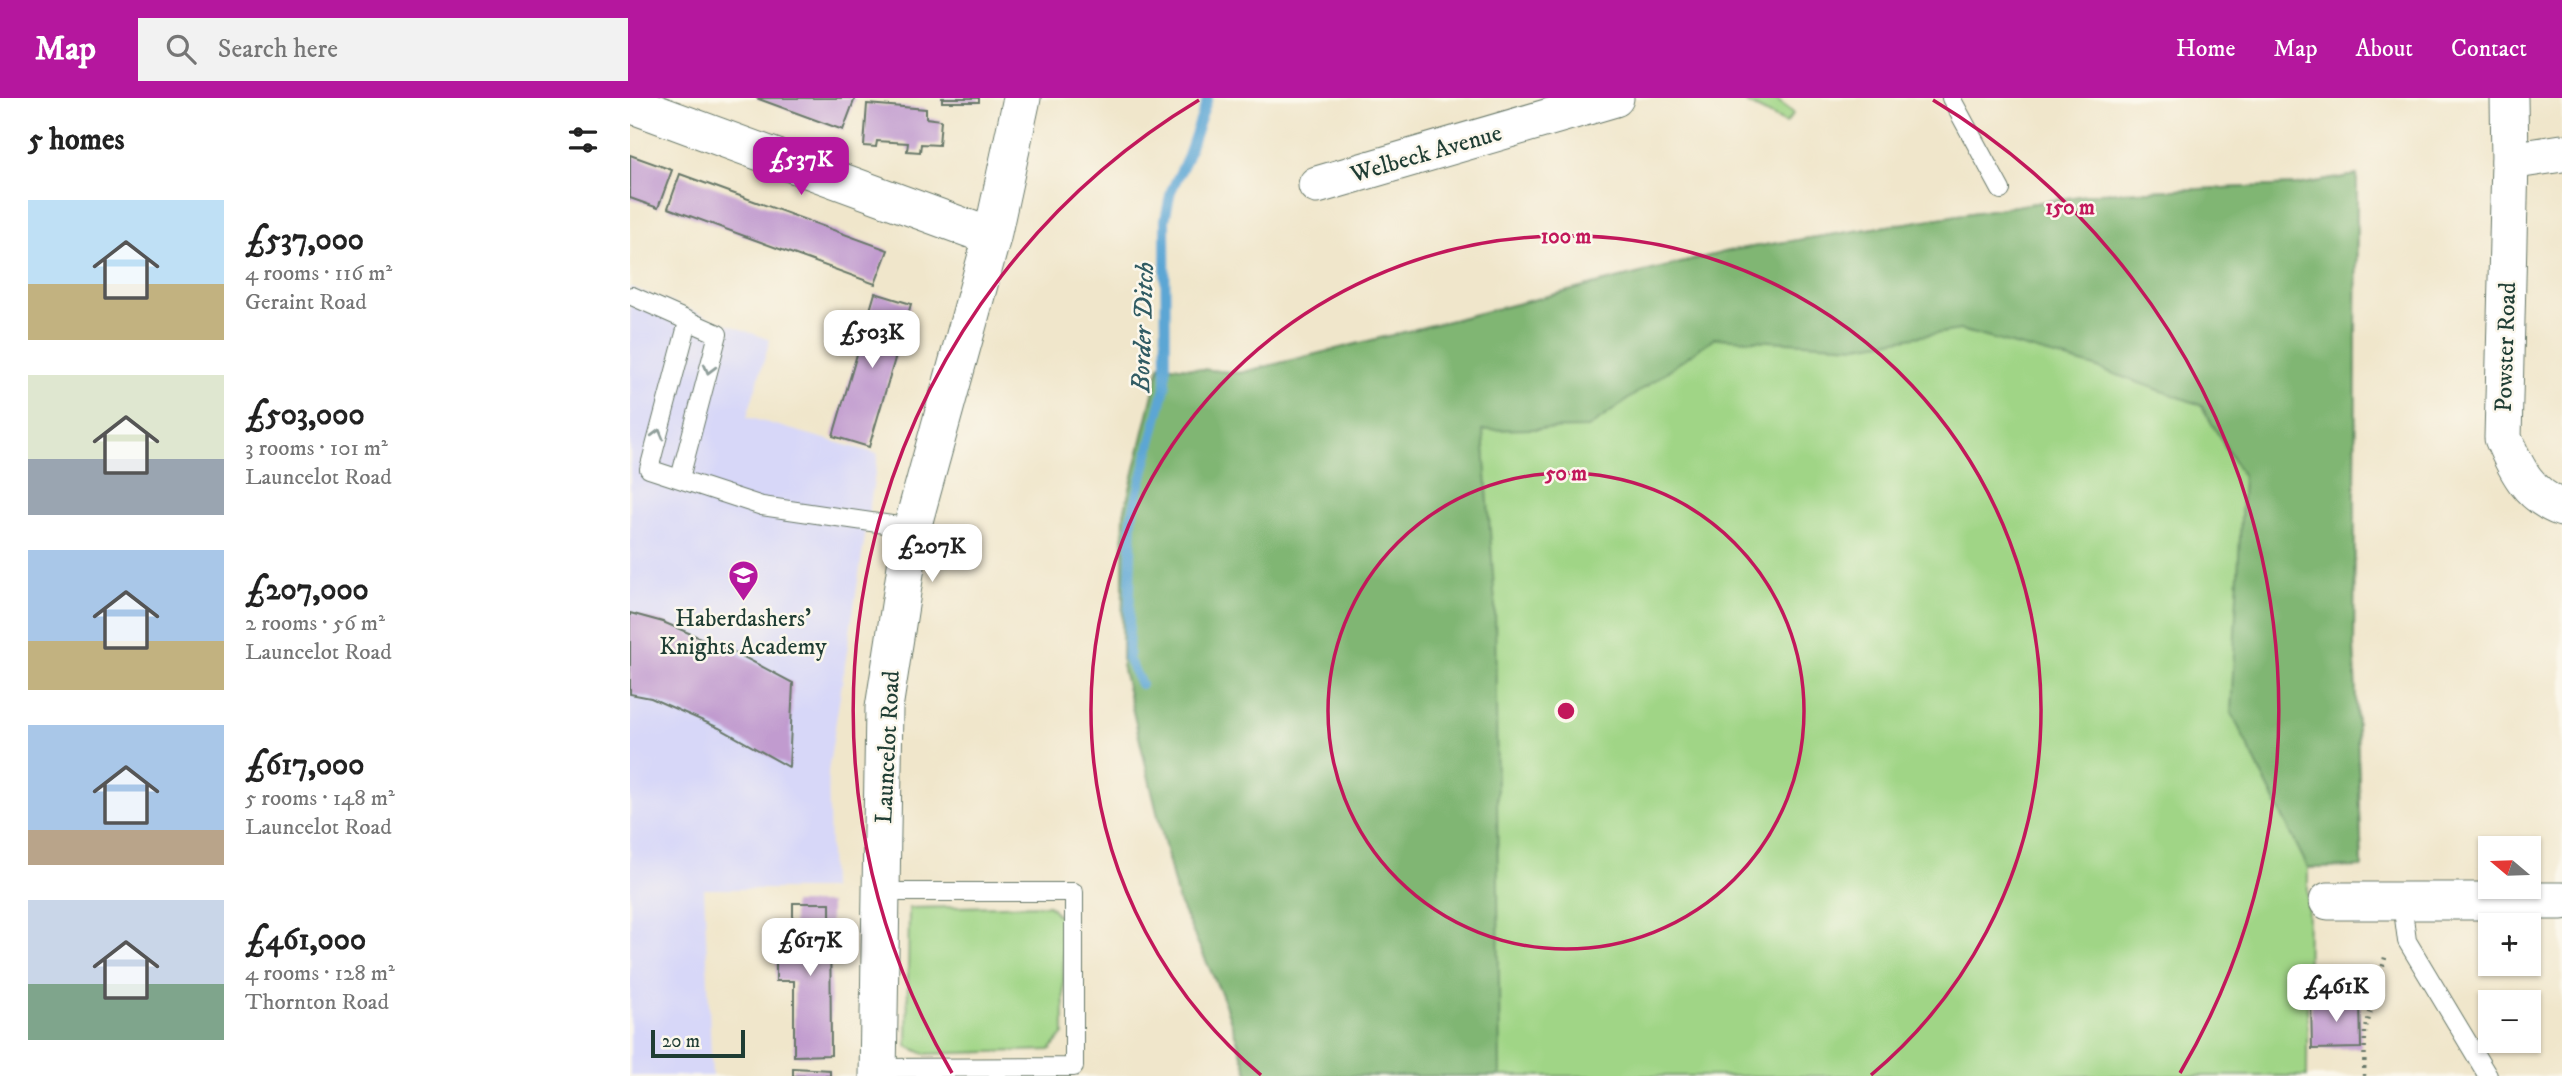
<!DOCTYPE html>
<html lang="en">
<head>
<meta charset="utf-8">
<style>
	:root { --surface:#fff; --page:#f2f2f2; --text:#222; --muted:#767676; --accent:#b5179e }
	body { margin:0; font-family:"IM FELL DW Pica",serif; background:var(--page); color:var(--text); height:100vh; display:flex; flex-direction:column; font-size:26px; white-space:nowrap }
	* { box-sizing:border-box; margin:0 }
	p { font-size:23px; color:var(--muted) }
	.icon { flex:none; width:38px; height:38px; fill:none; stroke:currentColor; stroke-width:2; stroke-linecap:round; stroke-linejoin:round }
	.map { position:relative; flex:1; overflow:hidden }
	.drawer { display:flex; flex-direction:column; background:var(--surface); width:630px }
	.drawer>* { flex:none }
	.needle { width:46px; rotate:289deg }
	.buttons { position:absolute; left:1848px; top:738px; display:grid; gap:14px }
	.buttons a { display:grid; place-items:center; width:63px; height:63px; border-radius:0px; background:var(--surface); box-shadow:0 2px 5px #0004; font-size:35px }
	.scale { position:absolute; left:21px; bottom:18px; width:94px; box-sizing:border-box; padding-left:7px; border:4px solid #1f3d34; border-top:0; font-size:19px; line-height:24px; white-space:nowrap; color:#1f3d34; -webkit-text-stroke:5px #fbf7ec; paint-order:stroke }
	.price { position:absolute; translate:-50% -60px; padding:0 16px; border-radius:14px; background:#fff; color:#222; font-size:23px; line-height:46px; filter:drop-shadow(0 2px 4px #0008) }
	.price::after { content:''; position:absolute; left:50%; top:42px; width:21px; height:16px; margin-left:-10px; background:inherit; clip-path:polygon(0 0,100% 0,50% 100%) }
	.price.on { background:var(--accent); color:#fff }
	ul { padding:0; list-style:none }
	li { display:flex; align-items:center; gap:21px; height:175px; padding:0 28px }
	li span { display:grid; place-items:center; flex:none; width:196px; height:140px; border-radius:0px; color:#555 }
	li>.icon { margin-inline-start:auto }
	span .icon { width:84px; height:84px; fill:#fffc; stroke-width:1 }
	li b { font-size:30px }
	h2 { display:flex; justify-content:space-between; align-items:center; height:84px; padding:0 28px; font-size:30px }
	header { display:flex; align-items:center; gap:42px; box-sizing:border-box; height:98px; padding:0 35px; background:var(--accent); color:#fff }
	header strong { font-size:33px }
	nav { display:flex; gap:38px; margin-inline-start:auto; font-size:24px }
	.search { width:490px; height:63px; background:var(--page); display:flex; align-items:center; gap:18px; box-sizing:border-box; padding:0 24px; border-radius:0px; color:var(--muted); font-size:26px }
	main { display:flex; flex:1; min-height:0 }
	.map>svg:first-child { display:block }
</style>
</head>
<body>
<header>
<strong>Map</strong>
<div class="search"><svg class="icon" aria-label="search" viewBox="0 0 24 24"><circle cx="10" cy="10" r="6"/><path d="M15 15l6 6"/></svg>Search here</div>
<nav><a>Home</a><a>Map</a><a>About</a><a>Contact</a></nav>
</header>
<main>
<section class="drawer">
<h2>5 homes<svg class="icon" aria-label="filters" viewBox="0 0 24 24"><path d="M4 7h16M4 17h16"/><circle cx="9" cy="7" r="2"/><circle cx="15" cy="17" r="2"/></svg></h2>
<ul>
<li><span style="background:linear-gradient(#bfe0f5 60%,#c2b280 0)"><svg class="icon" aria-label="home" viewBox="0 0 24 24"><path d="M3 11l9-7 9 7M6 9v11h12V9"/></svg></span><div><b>£537,000</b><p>4 rooms · 116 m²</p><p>Geraint Road</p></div></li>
<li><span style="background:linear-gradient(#dfe7d0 60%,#9aa5b1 0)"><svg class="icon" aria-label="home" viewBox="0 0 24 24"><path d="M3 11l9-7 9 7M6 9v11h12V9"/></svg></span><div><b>£503,000</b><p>3 rooms · 101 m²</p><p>Launcelot Road</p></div></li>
<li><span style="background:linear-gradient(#a9c7e8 65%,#c2b280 0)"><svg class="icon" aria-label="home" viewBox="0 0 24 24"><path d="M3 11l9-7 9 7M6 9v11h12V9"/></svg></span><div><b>£207,000</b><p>2 rooms · 56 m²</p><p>Launcelot Road</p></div></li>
<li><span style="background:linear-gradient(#a9c7e8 75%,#b9a48a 0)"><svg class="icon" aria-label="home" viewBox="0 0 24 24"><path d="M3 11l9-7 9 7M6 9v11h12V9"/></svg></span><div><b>£617,000</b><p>5 rooms · 148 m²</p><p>Launcelot Road</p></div></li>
<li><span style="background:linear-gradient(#c9d6e8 60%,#7fa58c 0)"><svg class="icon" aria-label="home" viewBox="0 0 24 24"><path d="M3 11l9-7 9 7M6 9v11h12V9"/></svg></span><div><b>£461,000</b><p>4 rooms · 128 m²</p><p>Thornton Road</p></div></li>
</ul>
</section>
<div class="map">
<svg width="1932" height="978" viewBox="0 0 1932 978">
	<rect width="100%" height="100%" fill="#fbf7ec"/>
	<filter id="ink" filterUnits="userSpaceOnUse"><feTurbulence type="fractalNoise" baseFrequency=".0143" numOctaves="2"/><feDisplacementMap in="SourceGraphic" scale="14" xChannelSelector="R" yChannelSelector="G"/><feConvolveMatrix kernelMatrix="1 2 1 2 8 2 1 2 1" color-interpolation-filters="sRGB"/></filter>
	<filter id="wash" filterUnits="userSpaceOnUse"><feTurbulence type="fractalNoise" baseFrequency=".00686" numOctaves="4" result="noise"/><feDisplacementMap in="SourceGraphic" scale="28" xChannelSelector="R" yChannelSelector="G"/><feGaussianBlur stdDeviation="1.57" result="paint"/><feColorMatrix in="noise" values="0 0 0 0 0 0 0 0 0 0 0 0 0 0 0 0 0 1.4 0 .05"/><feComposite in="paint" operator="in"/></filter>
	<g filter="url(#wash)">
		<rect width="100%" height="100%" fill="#f0e6cb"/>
		<path fill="#d7d7f8" d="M0 189 140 242 117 319 248 356 198 674 201 791H74L82 978H0Z"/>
		<g fill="#a0d586" stroke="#60895d" stroke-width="2">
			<path d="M1115 0H1144L1164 15 1156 25 1116 5Z"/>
			<path d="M1727 77 1724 548 1732 769 1678 770 1677 978H619L592 897 548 802 492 567 494 416 530 267 610 275 1103 152 1469 95 1667 87Z"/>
			<path d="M419 807 433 823 434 936 420 952 295 956 277 948 279 810Z"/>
		</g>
		<path fill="#80b673" stroke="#507a54" stroke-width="2" d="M1727 77 1724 548 1732 769 1678 770 1601 614 1613 379 1571 307 1462 268 1330 232 1227 248 1084 240 958 330 853 332 865 505 870 978H619L592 897 548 802 492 567 494 416 530 267 610 275 1103 152 1469 95 1667 87Z"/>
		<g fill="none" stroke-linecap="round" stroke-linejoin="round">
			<path stroke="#5ca6d4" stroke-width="10" d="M511 586 498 561 502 418 536 286 535 122 541 93 557 60 578 0"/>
		</g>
		<g id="blocks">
			<g fill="#c19bcf">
				<path d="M126 0H225L213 32Z"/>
				<rect x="312" y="0" width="37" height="4"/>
				<path d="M237 6 296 11V20L311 22 309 47 291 46 290 54 277 53 278 45 247 43 246 49 234 48Z"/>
				<path d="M0 57 42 72 28 110 0 100Z"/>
				<path d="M50 76 258 152 245 186 38 110Z"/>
				<path d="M245 195 281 206 239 349 203 338Z"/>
				<path d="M0 515 33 524 108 556 163 585 159 669 89 630 21 600 0 596Z"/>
				<path d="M163 805H200L201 957 164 958V883H146V860H163Z"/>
				<path d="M1681 902H1730L1731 950 1682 951Z"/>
				<path d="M163 970 200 972V978H163Z"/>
			</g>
		</g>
	</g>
	<g filter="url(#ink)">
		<use href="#blocks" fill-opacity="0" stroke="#687869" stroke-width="2"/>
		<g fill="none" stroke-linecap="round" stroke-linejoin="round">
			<defs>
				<g id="service">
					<path d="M1321 0 1371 92"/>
					<path d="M2 198 88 236 50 380"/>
					<path d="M58 224 19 371 132 408 282 430"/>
					<path d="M1772 804 1777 843 1858 978"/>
					<path d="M248 970 444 969V794H252"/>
				</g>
				<g id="minor">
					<path d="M1879 0 1880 63 1873 340C1886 371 1899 398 1932 410"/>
					<path d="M0 6 362 139"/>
					<path d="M1880 63 1932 55"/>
					<path d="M687 87 985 0"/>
					<path d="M1698 803H1932"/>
					<path d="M248 978 254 610 282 430 362 139 392 0"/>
				</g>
			</defs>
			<use href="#service" stroke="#687869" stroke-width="20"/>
			<use href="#minor" stroke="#687869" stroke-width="39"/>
			<path stroke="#687869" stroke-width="4.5" stroke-dasharray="2 5" stroke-linecap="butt" d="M1734 978 1735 934 1756 856"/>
			<use href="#service" stroke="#fff" stroke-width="18"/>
			<use href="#minor" stroke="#fff" stroke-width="37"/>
		</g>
		<defs><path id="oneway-chevron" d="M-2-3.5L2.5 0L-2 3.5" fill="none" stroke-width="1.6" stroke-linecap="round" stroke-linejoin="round" transform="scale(1.75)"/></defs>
		<g stroke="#8f9e9a">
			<use href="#oneway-chevron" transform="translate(79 271) rotate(105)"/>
			<use href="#oneway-chevron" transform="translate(28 336) rotate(-75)"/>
		</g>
	</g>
	<g fill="none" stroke="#c2185b" stroke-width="3.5">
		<circle cx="936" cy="613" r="238"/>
		<path d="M631 977A475 475 0 1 1 1241 977"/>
		<path d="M322 975A713 713 0 0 1 569 2M1303 2A713 713 0 0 1 1550 975"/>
	</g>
	<defs>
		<symbol id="school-pin" viewBox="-11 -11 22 30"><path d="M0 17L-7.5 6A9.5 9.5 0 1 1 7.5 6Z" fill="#b5179e" stroke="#fbf7ec"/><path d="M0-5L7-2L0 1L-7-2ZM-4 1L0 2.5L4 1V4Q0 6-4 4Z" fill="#fff"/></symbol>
	</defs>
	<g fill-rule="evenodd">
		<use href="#school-pin" x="96" y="460" width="35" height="47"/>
	</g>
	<g text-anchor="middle" stroke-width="5" stroke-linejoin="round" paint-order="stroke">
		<g font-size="24" fill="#1f3d34" stroke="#fbf7ec">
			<text transform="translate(796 55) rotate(-16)" y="8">Welbeck Avenue</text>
			<text transform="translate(1875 249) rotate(-88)" y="8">Powster Road</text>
			<text transform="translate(257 649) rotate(-87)" y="8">Launcelot Road</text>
		</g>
		<g font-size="24" fill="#1f3d34" stroke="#fbf7ec">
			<text x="113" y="528">Haberdashers'<tspan x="113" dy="28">Knights Academy</tspan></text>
		</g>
		<g font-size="26" font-style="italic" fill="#315c64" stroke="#fbf7ec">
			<text transform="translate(512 229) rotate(-88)" y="9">Border Ditch</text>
		</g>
	</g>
	<circle cx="936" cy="613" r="10" fill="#c2185b" stroke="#fbf7ec" stroke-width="3.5"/>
	<g font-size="21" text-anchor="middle" font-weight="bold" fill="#c2185b" stroke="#fbf7ec" stroke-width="5" stroke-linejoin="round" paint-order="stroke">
		<text x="1440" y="116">150 m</text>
		<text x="936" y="145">100 m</text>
		<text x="936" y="382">50 m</text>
	</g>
</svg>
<div class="buttons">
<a><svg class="needle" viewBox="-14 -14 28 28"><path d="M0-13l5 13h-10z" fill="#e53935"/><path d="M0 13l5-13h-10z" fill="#767676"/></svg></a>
<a>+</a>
<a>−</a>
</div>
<div class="scale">20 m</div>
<b class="price on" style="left:171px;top:99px">£537K</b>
<b class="price" style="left:242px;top:272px">£503K</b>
<b class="price" style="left:302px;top:486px">£207K</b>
<b class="price" style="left:180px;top:880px">£617K</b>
<b class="price" style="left:1706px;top:926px">£461K</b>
</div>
</main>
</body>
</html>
